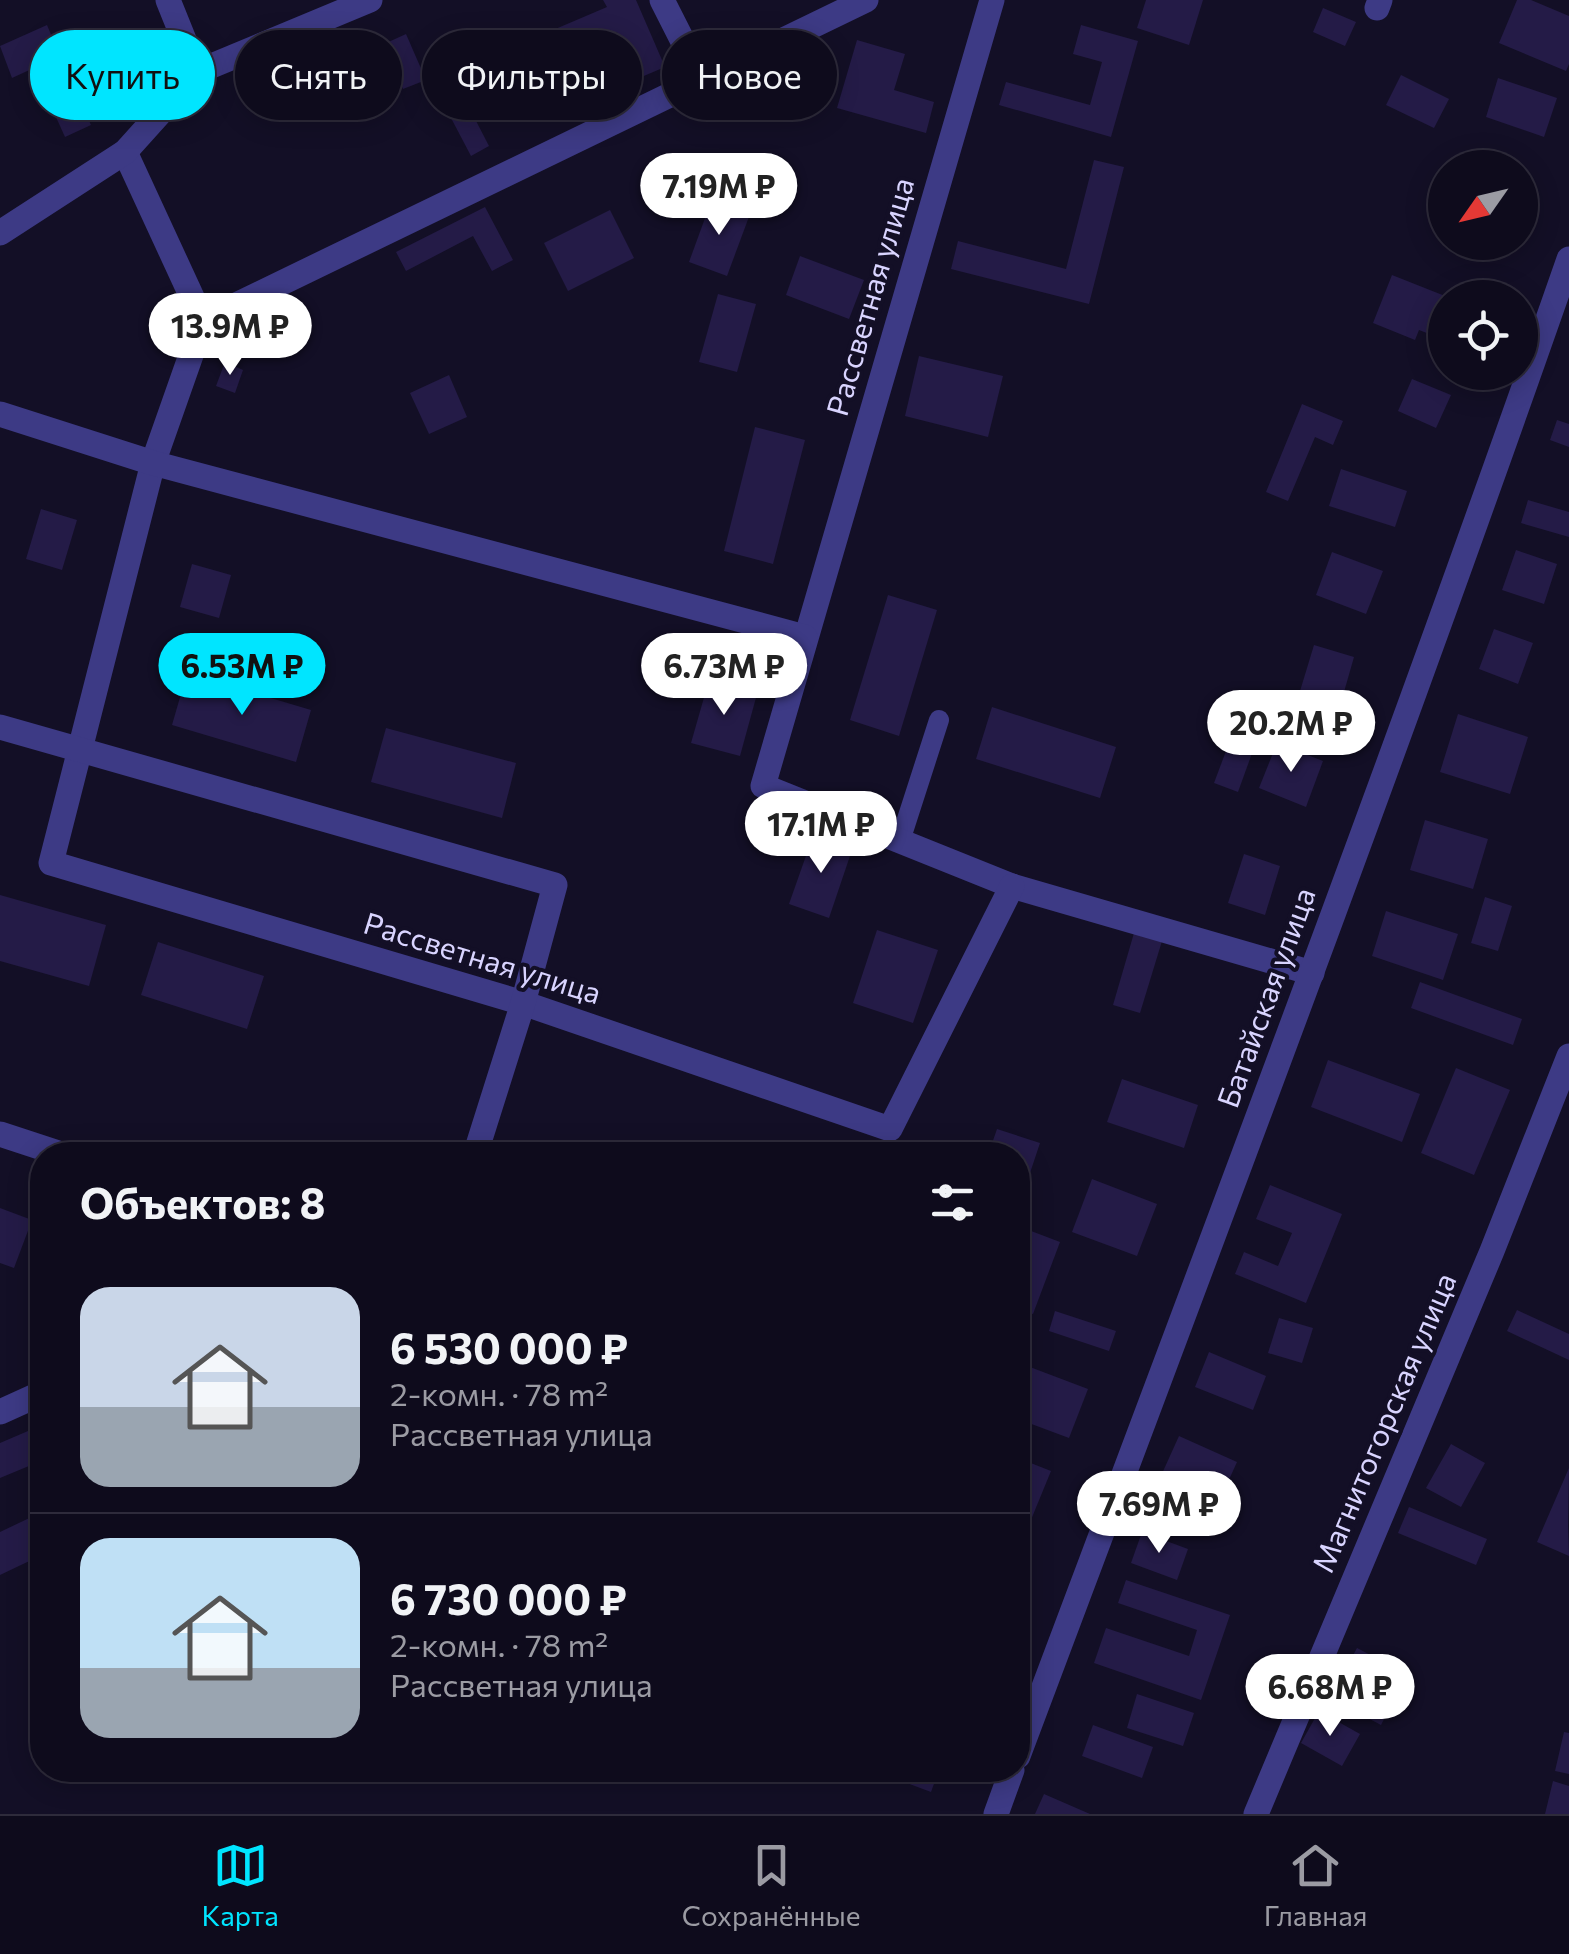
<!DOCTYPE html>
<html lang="ru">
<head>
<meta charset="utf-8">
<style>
	:root { --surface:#0e0b1c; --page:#1c1929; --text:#f1f3f6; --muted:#9b9ba3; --line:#2e2b3b; --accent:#00e5ff }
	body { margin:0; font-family:Commissioner,sans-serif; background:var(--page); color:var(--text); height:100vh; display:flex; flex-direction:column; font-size:38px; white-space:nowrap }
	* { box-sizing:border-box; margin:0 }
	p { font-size:32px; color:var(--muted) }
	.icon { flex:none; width:55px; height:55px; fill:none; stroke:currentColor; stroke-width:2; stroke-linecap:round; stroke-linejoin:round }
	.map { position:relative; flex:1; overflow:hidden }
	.drawer { position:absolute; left:30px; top:1142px; width:1000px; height:640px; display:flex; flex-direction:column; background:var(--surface); border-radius:40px; box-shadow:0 5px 25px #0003,0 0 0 2px var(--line) }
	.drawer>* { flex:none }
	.top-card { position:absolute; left:30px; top:30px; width:1000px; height:90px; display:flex; gap:20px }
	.needle { width:65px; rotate:236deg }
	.tools { position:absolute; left:1428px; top:150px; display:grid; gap:20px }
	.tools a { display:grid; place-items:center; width:110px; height:110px; border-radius:50%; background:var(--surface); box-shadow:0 5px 25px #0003,0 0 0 2px var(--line); font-size:50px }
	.price { position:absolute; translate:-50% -85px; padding:0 22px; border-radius:35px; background:#fff; color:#222; font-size:32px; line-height:65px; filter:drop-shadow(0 2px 5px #0008) }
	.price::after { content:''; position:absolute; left:50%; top:60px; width:30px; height:22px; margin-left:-15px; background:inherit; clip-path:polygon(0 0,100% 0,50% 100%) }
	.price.on { background:var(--accent); color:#111 }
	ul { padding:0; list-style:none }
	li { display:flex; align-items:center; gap:30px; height:250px; padding:0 50px }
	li+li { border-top:2px solid var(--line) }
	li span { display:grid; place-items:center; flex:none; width:280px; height:200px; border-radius:30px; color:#555 }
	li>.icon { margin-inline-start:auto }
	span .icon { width:120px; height:120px; fill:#fffc; stroke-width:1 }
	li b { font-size:42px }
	h2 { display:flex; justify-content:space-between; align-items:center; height:120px; padding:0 50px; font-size:42px }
	.pill { padding:0 35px; border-radius:45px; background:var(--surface); box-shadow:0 5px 25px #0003,0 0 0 2px var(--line); font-size:35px; line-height:90px }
	.pill.on { background:var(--accent); color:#111 }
	.tab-bar { display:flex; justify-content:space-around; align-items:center; height:140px; border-top:2px solid var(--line); background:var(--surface); font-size:28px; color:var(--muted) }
	.tab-bar a { display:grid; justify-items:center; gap:5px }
	.tab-bar .on { color:var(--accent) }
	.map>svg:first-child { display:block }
</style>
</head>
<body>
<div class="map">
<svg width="1569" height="1814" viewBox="0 0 1569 1814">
	<rect width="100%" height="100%" fill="#130f26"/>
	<g fill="#241b47">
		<path d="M603 0H636L665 67 592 98 583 77 628 58 617 32 550 60 539 36 607 7Z"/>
		<path d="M1146 0H1203L1189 45 1137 28Z"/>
		<path d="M1517 0H1531L1569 16V64L1566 71 1499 43Z"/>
		<path d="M1323 8 1356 22 1345 46 1313 32Z"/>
		<path d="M47 25 60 56 12 78 0 46Z"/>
		<path d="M1081 25 1138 41 1111 137 999 105 1006 82 1090 105 1102 62 1073 54Z"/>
		<path d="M406 34 426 80 403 89 384 44Z"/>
		<path d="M524 34 551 93 516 108 490 49Z"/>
		<path d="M857 40 905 54 894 90 934 102 926 133 837 108Z"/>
		<path d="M340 53 350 77 304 96 294 73Z"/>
		<path d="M1401 75 1449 99 1434 128 1386 105Z"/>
		<path d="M1498 78 1557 98 1544 137 1486 117Z"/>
		<path d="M459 88 489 146 471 156 440 97Z"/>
		<path d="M76 94 91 125 65 137 51 106Z"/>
		<path d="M1094 160 1124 167 1089 304 951 269 958 241 1066 269Z"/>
		<path d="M712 199 750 214 727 276 689 262Z"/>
		<path d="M485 207 513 260 492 271 473 236 406 271 396 252Z"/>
		<path d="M610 210 634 258 568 291 544 243Z"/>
		<path d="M1466 242H1501L1496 255Z"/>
		<path d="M800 256 864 280 849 319 786 295Z"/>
		<path d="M1392 275 1445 296V340L1419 330 1415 340 1373 323Z"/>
		<path d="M718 294 756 304 737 372 699 362Z"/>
		<path d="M919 356 1003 376 988 437 905 416Z"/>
		<path d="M225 362 243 370 235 393 216 386Z"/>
		<path d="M449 375 467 417 429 434 410 393Z"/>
		<path d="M1412 379 1451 395 1436 428 1398 411Z"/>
		<path d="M1302 404 1343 421 1333 445 1315 437 1288 501 1266 492Z"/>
		<path d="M1557 420 1569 424V447L1550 440Z"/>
		<path d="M755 427 805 440 773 564 724 551Z"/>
		<path d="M1341 469 1407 491 1395 527 1329 506Z"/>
		<path d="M1528 500 1569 512V537L1521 523Z"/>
		<path d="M41 509 77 520 62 570 26 559Z"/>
		<path d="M1516 550 1557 564 1544 604 1502 590Z"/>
		<path d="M1332 552 1383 571 1366 614 1316 595Z"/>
		<path d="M192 564 231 575 219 618 180 607Z"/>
		<path d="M888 595 937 610 899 736 850 720Z"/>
		<path d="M1494 629 1533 643 1518 684 1479 669Z"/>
		<path d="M1314 645 1354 657 1338 713 1297 701Z"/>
		<path d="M187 673 311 710 296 762 172 725Z"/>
		<path d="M709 680 757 694 740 756 691 743Z"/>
		<path d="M992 707 1116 747 1100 798 976 759Z"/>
		<path d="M1241 711 1264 720 1238 792 1214 783Z"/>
		<path d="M1458 714 1528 737 1510 794 1440 772Z"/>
		<path d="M386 728 516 763 502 818 371 782Z"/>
		<path d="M1277 743 1323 761 1306 807 1259 788Z"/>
		<path d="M1425 820 1488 839 1473 889 1410 870Z"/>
		<path d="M814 833 853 847 829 918 789 904Z"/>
		<path d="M1244 854 1280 866 1265 915 1228 903Z"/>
		<path d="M0 895 106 925 89 986 0 961Z"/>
		<path d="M1485 897 1512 906 1498 951 1471 943Z"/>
		<path d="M1386 911 1458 934 1443 980 1372 956Z"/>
		<path d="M877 930 938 950 913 1023 853 1003Z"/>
		<path d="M1134 933 1162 941 1140 1013 1113 1005Z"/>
		<path d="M158 942 264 976 247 1029 141 995Z"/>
		<path d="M1420 982 1522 1019 1513 1045 1411 1008Z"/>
		<path d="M1328 1060 1420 1094 1402 1142 1311 1107Z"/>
		<path d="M1456 1068 1510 1090 1474 1175 1421 1153Z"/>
		<path d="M1122 1079 1198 1105 1184 1148 1107 1122Z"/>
		<path d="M997 1129 1040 1143 1018 1209V1155H988Z"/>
		<path d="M1092 1179 1157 1204 1137 1256 1072 1232Z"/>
		<path d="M1270 1185 1342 1214 1306 1303 1235 1274 1244 1252 1278 1266 1292 1233 1256 1219Z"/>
		<path d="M0 1208 32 1220 14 1268 0 1263Z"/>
		<path d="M1018 1226 1060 1242 1033 1314 1018 1309Z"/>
		<path d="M1517 1310 1569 1334V1360L1507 1331Z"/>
		<path d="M1055 1311 1116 1331 1109 1351 1049 1331Z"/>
		<path d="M1279 1318 1313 1328 1302 1363 1268 1353Z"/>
		<path d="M1209 1352 1266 1376 1253 1410 1195 1387Z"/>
		<path d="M1022 1364 1088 1389 1069 1438 1018 1419V1377Z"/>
		<path d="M28 1431 41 1461 0 1478V1443Z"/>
		<path d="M1179 1436 1237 1462 1218 1504 1160 1478Z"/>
		<path d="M1451 1444 1485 1463 1461 1507 1426 1488Z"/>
		<path d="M1018 1458 1051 1471 1026 1532 1018 1529Z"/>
		<path d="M1569 1468 1568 1526 1569 1556 1537 1542Z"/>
		<path d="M1409 1507 1487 1539 1476 1565 1398 1533Z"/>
		<path d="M42 1512V1555L0 1575V1532Z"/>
		<path d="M1142 1532 1188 1549 1177 1580 1131 1563Z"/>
		<path d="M1018 1541 1028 1546 1018 1568Z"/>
		<path d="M1126 1580 1230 1615 1201 1700 1094 1663 1106 1628 1189 1656 1197 1630 1118 1603Z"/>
		<path d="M1357 1648 1407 1674 1381 1725 1330 1698Z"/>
		<path d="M1137 1694 1194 1713 1183 1746 1127 1728Z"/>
		<path d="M1319 1711 1360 1734 1342 1766 1301 1743Z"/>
		<path d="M1093 1725 1153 1747 1142 1778 1082 1756Z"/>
		<path d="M1564 1732 1569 1733V1774L1555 1771Z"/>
		<path d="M872 1770H939L931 1792Z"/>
		<path d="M1553 1781 1569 1786V1814H1545Z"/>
		<path d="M1044 1794 1090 1814H1035Z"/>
	</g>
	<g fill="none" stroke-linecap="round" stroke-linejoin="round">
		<path stroke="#3d3a85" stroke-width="20" d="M900 841 939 720"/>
		<g stroke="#3d3a85" stroke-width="25">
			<path d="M168 0 197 72"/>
			<path d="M662 0 701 77"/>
			<path d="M992 0 763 786 1012 886 1312 973"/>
			<path d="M1377 8 1380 0"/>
			<path d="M125 152 203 321 153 463 51 863 523 1003 890 1129 1012 886"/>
			<path d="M0 233 125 152 197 72 370 0"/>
			<path d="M203 321 866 0"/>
			<path d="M0 414 153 463 805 637"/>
			<path d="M0 727 555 885 523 1003 475 1155"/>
			<path d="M0 1134 64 1155"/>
			<path d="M0 1412 42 1393"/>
			<path d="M1018 1756C1205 1258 1394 761 1569 259"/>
			<path d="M996 1814 1012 1770"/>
			<path d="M1256 1814 1492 1251 1569 1056"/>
		</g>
	</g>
	<g text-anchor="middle" stroke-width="8" stroke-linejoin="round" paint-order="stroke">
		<g font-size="30" fill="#d9d4ff" stroke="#130f26">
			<text transform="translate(871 297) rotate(-74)" y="10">Рассветная улица</text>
			<text transform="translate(482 959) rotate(17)" y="10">Рассветная улица</text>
			<text transform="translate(1267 998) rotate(-70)" y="10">Батайская улица</text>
			<text transform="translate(1385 1423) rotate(-67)" y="10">Магнитогорская улица</text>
		</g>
	</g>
</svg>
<div class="tools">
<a><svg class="needle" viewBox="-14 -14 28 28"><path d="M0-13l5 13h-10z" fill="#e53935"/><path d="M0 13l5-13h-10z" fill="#9b9ba3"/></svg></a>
<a><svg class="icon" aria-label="locate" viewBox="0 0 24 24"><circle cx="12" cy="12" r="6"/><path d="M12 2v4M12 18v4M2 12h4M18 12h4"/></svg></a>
</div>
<b class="price" style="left:719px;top:238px">7.19M ₽</b>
<b class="price" style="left:230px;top:378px">13.9M ₽</b>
<b class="price on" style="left:242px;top:718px">6.53M ₽</b>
<b class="price" style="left:724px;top:718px">6.73M ₽</b>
<b class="price" style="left:1291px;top:775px">20.2M ₽</b>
<b class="price" style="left:821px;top:876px">17.1M ₽</b>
<b class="price" style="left:1159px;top:1556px">7.69M ₽</b>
<b class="price" style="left:1330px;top:1739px">6.68M ₽</b>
<div class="top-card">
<a class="pill on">Купить</a>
<a class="pill">Снять</a>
<a class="pill">Фильтры</a>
<a class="pill">Новое</a>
</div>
<section class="drawer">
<h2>Объектов: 8<svg class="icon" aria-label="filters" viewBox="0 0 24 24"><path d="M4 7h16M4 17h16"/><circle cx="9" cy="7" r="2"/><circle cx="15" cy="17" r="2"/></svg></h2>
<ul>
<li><span style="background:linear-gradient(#c9d6e8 60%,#9aa5b1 0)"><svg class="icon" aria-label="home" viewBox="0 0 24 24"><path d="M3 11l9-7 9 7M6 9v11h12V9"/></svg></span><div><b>6 530 000 ₽</b><p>2-комн. · 78 m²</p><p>Рассветная улица</p></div></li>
<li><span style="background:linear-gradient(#bfe0f5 65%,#9aa5b1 0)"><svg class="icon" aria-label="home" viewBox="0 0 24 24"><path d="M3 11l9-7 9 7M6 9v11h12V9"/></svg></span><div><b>6 730 000 ₽</b><p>2-комн. · 78 m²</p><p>Рассветная улица</p></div></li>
</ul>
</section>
</div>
<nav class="tab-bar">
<a class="on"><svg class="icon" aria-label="map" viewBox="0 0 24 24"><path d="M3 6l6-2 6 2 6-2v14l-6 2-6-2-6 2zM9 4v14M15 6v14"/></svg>Карта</a>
<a><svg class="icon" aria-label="saved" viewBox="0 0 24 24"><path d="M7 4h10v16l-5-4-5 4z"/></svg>Сохранённые</a>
<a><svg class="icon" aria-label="home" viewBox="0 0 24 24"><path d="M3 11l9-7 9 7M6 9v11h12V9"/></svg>Главная</a>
</nav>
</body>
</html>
